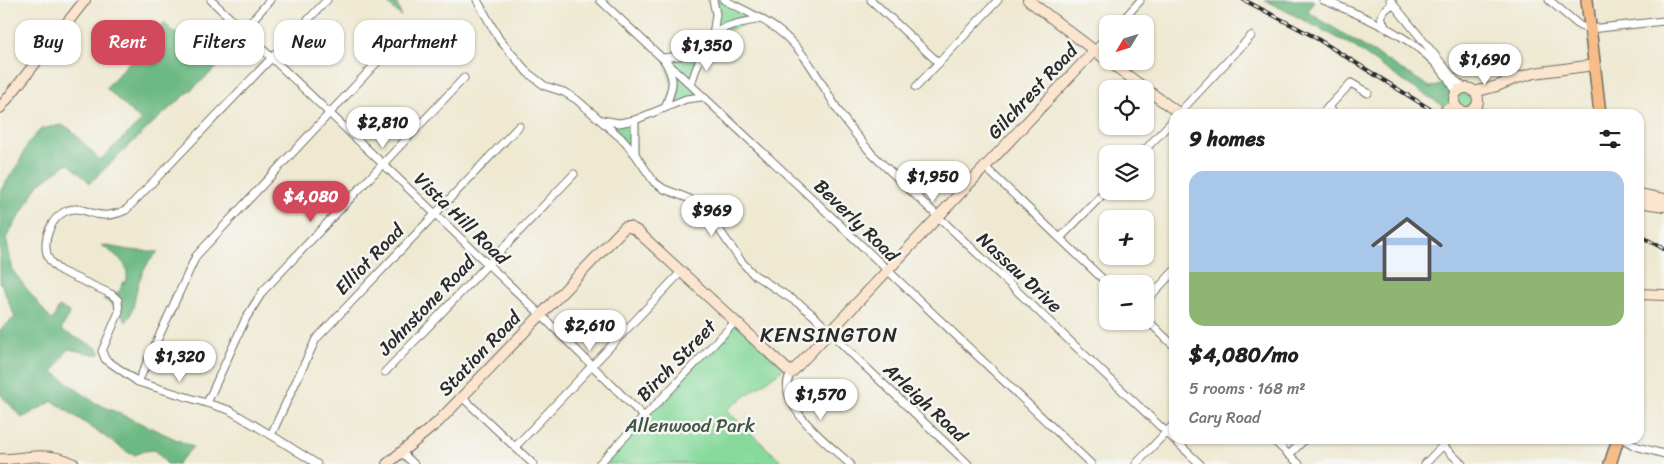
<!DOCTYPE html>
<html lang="en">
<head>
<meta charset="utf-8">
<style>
	:root { --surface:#fff; --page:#f6f6f6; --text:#202124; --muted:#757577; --line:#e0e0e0; --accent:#d1495b }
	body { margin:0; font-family:Sriracha,sans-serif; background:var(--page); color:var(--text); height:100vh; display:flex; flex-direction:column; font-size:19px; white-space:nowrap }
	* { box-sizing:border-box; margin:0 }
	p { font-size:16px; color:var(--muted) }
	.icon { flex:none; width:28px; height:28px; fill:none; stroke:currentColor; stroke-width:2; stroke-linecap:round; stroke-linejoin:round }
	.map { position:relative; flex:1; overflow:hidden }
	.sheet { position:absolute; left:1169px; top:109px; width:475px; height:335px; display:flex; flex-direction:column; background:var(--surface); border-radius:15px; box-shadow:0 1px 4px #0004 }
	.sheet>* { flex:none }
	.top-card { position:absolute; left:15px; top:20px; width:475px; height:45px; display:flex; gap:10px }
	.needle { width:32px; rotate:232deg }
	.controls { position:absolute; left:1099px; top:15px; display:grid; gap:10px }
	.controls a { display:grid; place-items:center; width:55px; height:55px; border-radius:10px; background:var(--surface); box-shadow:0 1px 4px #0004; font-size:25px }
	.price { position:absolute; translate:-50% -42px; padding:0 11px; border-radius:18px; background:#fff; color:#222; font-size:16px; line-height:32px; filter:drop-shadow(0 1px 2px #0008) }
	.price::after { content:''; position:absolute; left:50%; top:30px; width:15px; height:11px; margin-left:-8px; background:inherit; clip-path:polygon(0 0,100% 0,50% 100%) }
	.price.selected { background:var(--accent); color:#fff }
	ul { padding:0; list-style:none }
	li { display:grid; align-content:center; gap:10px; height:265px; padding:0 20px }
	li+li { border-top:1px solid var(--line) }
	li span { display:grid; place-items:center; height:155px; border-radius:15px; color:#555 }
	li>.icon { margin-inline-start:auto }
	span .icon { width:90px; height:90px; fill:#fffc; stroke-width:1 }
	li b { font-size:21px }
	h2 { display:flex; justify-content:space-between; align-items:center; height:60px; padding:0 20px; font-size:21px }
	.tag { padding:0 18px; border-radius:15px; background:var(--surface); box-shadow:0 1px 4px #0004; font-size:18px; line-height:45px }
	.tag.selected { background:var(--accent); color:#fff }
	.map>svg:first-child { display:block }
</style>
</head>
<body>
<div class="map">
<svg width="1664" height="464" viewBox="0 0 1664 464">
	<rect width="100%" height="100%" fill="#f6f6f2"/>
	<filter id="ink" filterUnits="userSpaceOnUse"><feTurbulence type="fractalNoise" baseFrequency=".02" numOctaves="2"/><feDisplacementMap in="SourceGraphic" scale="10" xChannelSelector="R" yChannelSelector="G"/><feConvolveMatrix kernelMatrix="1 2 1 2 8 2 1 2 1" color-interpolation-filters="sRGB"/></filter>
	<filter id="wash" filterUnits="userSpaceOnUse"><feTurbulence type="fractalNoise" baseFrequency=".0096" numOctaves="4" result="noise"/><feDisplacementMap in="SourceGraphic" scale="20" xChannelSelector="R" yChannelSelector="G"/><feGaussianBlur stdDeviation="1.12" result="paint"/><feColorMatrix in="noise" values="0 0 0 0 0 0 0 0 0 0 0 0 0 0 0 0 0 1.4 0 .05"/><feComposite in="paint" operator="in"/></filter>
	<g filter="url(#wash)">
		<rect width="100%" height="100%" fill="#efe9d2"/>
		<g fill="#87d99b" stroke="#598263">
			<path d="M713 0H724L762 19 713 35Z"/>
			<path d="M702 53 691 84 702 97 665 108 673 87 663 58Z"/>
			<circle cx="1466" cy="100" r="12"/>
			<path d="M602 120H635V154Z"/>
			<path d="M735 322 785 368 726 410 784 464H600Z"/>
		</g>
		<g fill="#6db983" stroke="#4c7257">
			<path d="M384 0H395L399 9 401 16Z"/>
			<path d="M1265 0H1314L1308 12 1430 87 1438 86 1449 80C1453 92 1457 99 1447 108L1406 83 1353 46Z"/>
			<path d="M164 23 211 64 215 60 220 65 154 122 90 183 68 163 39 184 6 238 13 271 52 321 59 307 70 312 61 330 97 348 101 353 98 355 68 349 53 372 94 402 193 447 178 463 179 464H167L155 450 144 451 135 455 129 453 53 401 22 418 0 394V330L15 317 0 281V191L19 163 28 143 41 129 61 125 70 129 100 160 141 121 106 88Z"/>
			<path d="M101 245 129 250 158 252C146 263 139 277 136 293 134 304 133 313 126 322 121 312 113 304 103 299L120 291 122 284 127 280C129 261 115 255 101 245Z"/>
		</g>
	</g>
	<g filter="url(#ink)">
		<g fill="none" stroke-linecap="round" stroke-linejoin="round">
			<defs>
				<g id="street">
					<path d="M211 0 540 314 644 417"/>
					<path d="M477 0 499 39 528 73 545 86 564 92 577 100 621 138 635 154 654 182 664 189 690 199 707 212 741 261 753 274 801 305 813 315 852 354 968 464"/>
					<path d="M600 0 816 202 1091 464"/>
					<path d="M724 0C742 9 761 17 778 30 806 51 821 83 839 112 849 127 861 141 872 154L1200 464"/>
					<path d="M871 0 939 63"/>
					<path d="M1323 0C1369 18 1434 44 1456 93"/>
					<path d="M1390 0 1455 80 1465 88"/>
					<path d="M1549 0 1580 26 1590 29 1664 21"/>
					<path d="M1119 24 1140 1"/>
					<path d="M1385 27 1381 17 1385 10 1393 3"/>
					<path d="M243 31 270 0"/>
					<path d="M713 35 716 14 713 0"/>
					<path d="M1094 51 1108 36"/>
					<path d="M691 84C695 72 704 43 713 35 725 24 746 22 761 19"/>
					<path d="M916 87 998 0"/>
					<path d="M1328 107 1335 114"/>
					<path d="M665 108C674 84 676 80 663 58L702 53"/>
					<path d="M1178 114 1251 36"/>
					<path d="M1322 114 1351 83 1368 93"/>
					<path d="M602 120 619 123 635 120"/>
					<path d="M635 154V120L686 99 702 97"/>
					<path d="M1141 154 1174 119"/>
					<path d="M985 167 1108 284"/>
					<path d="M1060 238 1108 189"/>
					<path d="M1145 302 1174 271"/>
					<path d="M1145 318 1174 346"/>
					<path d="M385 372 574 174"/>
					<path d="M791 373C772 403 831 446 850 464"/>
					<path d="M138 382 196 256 397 41 408 33"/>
					<path d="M462 397 533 464"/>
					<path d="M207 403 246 318 263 291 464 78"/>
					<path d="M271 435 316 339 519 126"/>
					<path d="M1272 439 1299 464"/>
					<path d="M1623 439 1635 446 1664 454"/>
					<path d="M1443 446 1462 464"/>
					<path d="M515 447 681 272"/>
					<path d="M402 453 414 464"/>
					<path d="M1289 455 1305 439"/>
					<path d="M317 464 276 438 229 410 138 382 105 359 102 351 119 312 118 300 111 294 61 271C55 267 49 262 47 254 43 238 51 218 66 211 80 205 90 215 103 215 111 216 119 213 126 210L327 0"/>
					<path d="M599 464 735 322"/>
					<path d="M1136 464 1174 424"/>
					<path d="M1425 464 1449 439"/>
				</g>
				<g id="secondary">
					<path d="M1028 0 1108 61"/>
					<path d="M1108 61 1180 114"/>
					<circle cx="1466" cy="100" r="12"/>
					<path d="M1474 92 1497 86 1514 79 1534 73 1594 65"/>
					<path d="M0 108 85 0"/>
					<path d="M1639 194 1664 199"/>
					<path d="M1639 202 1664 206"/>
					<path d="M1639 294 1664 295"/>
					<path d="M0 459C7 460 13 458 20 458 38 455 58 455 74 464"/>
					<path d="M387 464 438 422 625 227H630L637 231 791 373 1094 51"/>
				</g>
				<g id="primary">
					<path d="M1587 0 1600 114"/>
					<path d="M1610 464 1618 439"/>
				</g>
			</defs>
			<use href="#street" stroke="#706e65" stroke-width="9"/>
			<use href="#secondary" stroke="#706e65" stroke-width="12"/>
			<use href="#primary" stroke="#706e65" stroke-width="14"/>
			<use href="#street" stroke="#fff" stroke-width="7"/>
			<use href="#secondary" stroke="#fce5cf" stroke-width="10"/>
			<use href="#primary" stroke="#f7bd88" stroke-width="11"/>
			<defs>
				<g id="rail">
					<path d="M1244 0 1311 35 1438 114"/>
					<path d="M1639 235 1664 249"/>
				</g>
			</defs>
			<use href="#rail" stroke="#2b2b2b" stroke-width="4"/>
			<use href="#rail" stroke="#f6f6f2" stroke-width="2" stroke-dasharray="5.5" stroke-linecap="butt"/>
			<defs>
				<path id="secondary-bridge" d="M1443 114 1447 109"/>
			</defs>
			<use href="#secondary-bridge" stroke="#706e65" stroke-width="12" stroke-linecap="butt"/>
			<use href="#secondary-bridge" stroke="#fce5cf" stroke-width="10"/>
		</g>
	</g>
	<g text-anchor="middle" stroke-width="5" stroke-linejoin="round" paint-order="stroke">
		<g font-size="19" fill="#2b2b2b" stroke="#f6f6f2">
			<text transform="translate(1032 91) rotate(-47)" y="7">Gilchrest Road</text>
			<text transform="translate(462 218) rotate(44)" y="7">Vista Hill Road</text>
			<text transform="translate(857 220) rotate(44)" y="7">Beverly Road</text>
			<text transform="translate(369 259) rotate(-46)" y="7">Elliot Road</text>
			<text transform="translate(1020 272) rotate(43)" y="7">Nassau Drive</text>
			<text transform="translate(426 305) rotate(-46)" y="7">Johnstone Road</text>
			<text transform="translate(479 353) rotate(-46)" y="7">Station Road</text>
			<text transform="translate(676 360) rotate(-46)" y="7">Birch Street</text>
			<text transform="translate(926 402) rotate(43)" y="7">Arleigh Road</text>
		</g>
		<g font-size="19" fill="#425647" stroke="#f6f6f2">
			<text x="690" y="432">Allenwood Park</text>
		</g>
		<g font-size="21" letter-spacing="1" fill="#2b2b2b" stroke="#f6f6f2">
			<text x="829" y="342">KENSINGTON</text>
		</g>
	</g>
</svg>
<div class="controls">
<a><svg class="needle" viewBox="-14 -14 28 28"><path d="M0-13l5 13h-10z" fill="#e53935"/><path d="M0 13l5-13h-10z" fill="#757577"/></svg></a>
<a><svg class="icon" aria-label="locate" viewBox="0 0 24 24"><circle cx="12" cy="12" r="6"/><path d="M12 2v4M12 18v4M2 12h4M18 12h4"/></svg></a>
<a><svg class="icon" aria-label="layers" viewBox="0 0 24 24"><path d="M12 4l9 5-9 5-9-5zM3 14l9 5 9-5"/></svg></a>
<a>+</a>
<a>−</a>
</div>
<b class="price" style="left:707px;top:72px">$1,350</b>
<b class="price" style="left:1485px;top:86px">$1,690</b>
<b class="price" style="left:383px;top:149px">$2,810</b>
<b class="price" style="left:933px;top:203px">$1,950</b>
<b class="price selected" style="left:311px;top:223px">$4,080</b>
<b class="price" style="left:712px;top:237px">$969</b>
<b class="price" style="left:590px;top:352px">$2,610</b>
<b class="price" style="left:180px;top:383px">$1,320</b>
<b class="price" style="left:821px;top:421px">$1,570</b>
<div class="top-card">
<a class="tag">Buy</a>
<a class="tag selected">Rent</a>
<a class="tag">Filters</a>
<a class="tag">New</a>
<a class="tag">Apartment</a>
</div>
<section class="sheet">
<h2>9 homes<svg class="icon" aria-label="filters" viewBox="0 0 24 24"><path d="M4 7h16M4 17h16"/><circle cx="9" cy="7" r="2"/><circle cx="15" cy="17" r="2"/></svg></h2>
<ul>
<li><span style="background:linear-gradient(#a9c7e8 65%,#8fb573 0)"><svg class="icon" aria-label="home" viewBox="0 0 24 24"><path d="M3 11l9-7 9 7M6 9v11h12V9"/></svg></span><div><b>$4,080/mo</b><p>5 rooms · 168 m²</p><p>Cary Road</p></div></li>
</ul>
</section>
</div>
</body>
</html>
